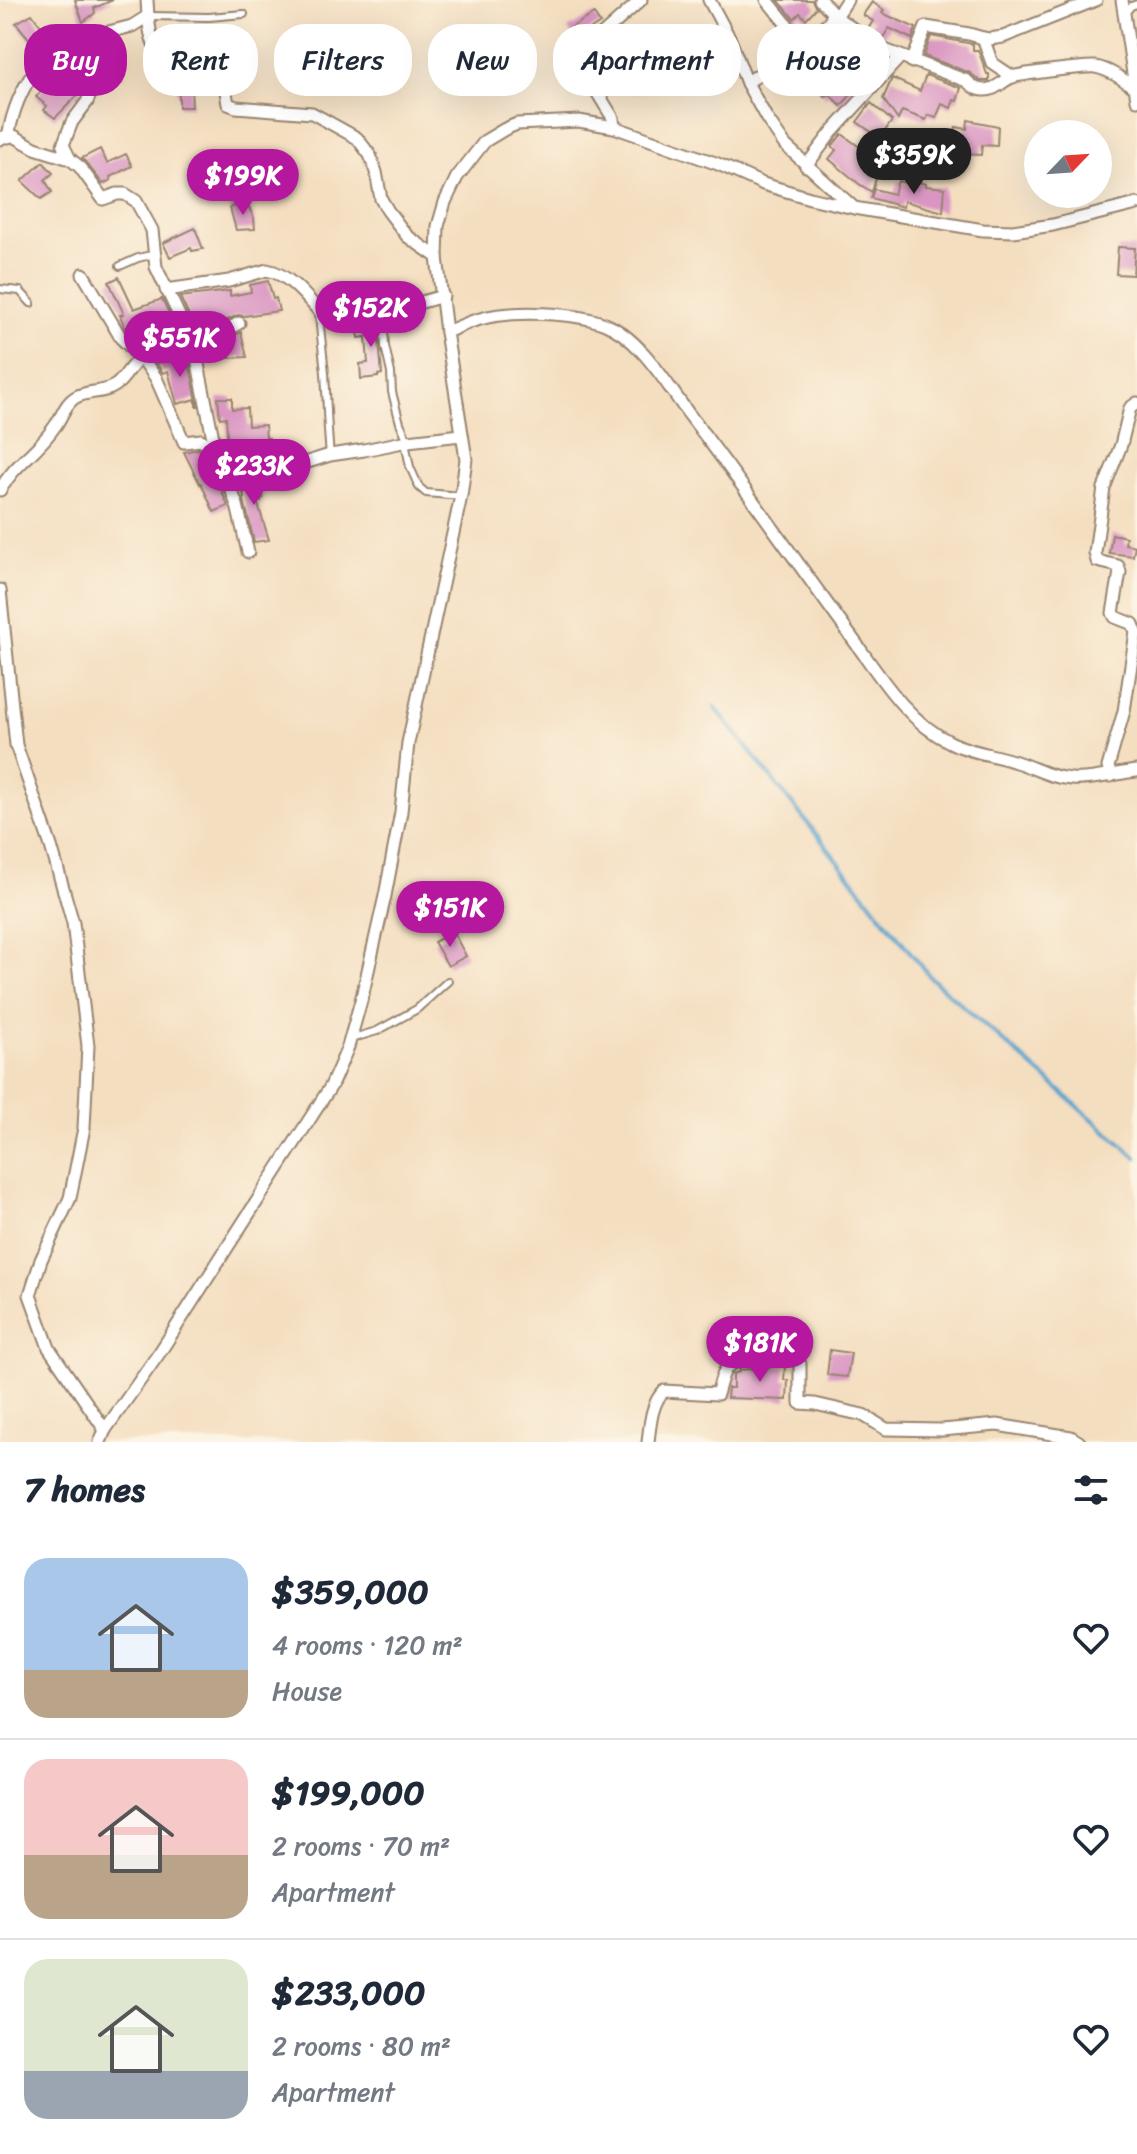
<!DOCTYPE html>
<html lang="en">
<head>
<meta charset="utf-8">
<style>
	:root { --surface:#fff; --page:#f2f2f3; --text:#1f2937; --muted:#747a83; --line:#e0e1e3; --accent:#b5179e }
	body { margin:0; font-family:Sriracha,sans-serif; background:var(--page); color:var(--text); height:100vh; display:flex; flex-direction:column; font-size:30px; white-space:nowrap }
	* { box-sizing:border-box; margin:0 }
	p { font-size:26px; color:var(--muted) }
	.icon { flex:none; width:44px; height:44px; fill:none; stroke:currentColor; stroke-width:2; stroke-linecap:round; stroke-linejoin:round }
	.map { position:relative; height:1442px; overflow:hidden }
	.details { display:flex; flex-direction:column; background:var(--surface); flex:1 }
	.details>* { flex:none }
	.guide { position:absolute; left:24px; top:24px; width:1090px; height:72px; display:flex; gap:16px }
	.needle { width:52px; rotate:65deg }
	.buttons { position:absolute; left:1024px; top:120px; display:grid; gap:16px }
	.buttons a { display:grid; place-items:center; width:88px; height:88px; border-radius:50%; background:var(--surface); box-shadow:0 8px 32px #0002; font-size:40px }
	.price { position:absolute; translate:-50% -68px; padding:0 18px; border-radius:28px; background:var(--accent); color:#fff; font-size:26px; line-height:52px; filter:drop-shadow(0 2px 4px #0008) }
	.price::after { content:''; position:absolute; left:50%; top:48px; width:24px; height:18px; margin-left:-12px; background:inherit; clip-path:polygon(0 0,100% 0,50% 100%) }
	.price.active { background:#222; color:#fff }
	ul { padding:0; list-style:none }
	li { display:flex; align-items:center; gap:24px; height:200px; padding:0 24px }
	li+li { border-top:2px solid var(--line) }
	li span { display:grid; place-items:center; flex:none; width:224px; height:160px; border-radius:24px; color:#555 }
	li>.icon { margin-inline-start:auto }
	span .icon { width:96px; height:96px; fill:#fffc; stroke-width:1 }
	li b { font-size:34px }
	h2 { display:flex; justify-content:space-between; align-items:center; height:96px; padding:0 24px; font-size:34px }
	.chip { padding:0 28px; border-radius:32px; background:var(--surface); box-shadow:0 8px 32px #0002; font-size:28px; line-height:72px }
	.chip.active { background:var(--accent); color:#fff }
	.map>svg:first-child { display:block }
</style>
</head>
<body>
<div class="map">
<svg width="1137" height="1442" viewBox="0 0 1137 1442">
	<rect width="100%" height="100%" fill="#fcf5e5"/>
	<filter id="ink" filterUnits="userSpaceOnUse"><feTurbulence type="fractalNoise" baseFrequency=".0125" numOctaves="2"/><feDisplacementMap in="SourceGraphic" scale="16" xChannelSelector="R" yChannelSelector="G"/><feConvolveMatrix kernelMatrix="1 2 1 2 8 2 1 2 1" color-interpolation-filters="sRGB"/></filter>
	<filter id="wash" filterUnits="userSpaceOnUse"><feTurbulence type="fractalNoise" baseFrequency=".006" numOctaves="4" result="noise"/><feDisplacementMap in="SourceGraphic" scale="32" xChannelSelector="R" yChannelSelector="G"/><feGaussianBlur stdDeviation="1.8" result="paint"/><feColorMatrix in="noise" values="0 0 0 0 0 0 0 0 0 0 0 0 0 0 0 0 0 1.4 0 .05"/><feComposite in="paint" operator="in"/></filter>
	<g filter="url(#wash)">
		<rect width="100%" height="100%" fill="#f4dec0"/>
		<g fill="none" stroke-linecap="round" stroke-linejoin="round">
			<path stroke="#53a3cd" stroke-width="4" d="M714 706 931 978 1137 1158"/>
		</g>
		<g id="blocks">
			<g fill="#da95c2">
				<path d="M75 0H113L94 8 95 13 83 22Z"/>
				<path d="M778 0H812L816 8 806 19 800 13 794 19Z"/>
				<path d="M872 2 884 10 882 13 916 28 912 39 889 28 882 39 868 29 873 21 863 15Z"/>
				<path d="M32 14 53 43 44 50 39 43 35 46 16 23Z"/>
				<path d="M594 14 600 23 575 40 568 29Z"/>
				<path d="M931 36 973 44V50H978L987 74H989V81H980L970 73 924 56Z"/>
				<path d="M119 50 126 63 120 66 125 75 106 85 102 76 103 72 110 68 104 58Z"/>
				<path d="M70 58 85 72 83 90 55 118 44 110 47 106 36 97Z"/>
				<path d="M823 60 844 86 848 82 856 89 841 106 829 94 825 97 808 76Z"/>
				<path d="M193 75 195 86H191L192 107H179V96L172 78Z"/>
				<path d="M926 75 961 88 957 101 954 100 951 108 942 104 936 118 928 115 926 120 902 111 898 120 883 99 892 78 920 91Z"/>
				<path d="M871 103 892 121 880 138 857 122Z"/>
				<path d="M968 120 998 126 997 146 982 145 981 155 963 154 964 148 953 147 956 127 967 129Z"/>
				<path d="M842 134 869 154 862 163 879 168 872 192 859 184 829 159 836 150 832 146Z"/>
				<path d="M100 149 107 163 126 154 132 166 110 177 111 180 103 184 82 158Z"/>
				<path d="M43 162 53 173 45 180 52 192 41 199 22 181Z"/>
				<path d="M911 180 926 184V186L945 188 943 212 904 201 903 207 871 198 874 189 894 194 898 181 909 184Z"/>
				<path d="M246 201 254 218 255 229 236 230 230 208Z"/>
				<path d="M195 228 203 249 192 251 191 248 170 257 163 243Z"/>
				<path d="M1118 247 1135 248 1133 275 1116 274Z"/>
				<path d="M119 277 134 309 162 299 178 332 144 340 139 325 125 328 120 315 124 314 109 282Z"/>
				<path d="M268 281 273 299 276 298 279 311 244 316 238 315 218 324 195 329 180 297 230 291V296L251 292 250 285Z"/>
				<path d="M374 319 377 320 382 374 378 375V377L361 379 360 364 368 363 366 337 359 338 357 322Z"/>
				<path d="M241 332 247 357 227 358V355H223L221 342Z"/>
				<path d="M180 357 182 363 189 362 198 406H196V399L177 404 168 371 163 373 156 363Z"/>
				<path d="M218 398H232V409L247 408 248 426 265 425 266 438H269L270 450 243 452V449L228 450 226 417 220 418Z"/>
				<path d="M198 449 204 453 214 472 228 506 214 512 201 483 200 484 184 452Z"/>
				<path d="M248 473 250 479 260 478 263 498H261V501H257L269 540 254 542 244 500 242 474Z"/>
				<path d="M1112 534 1126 537 1125 544 1135 546 1133 556 1109 553Z"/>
				<path d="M453 932 466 956 448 966 434 942Z"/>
				<path d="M748 1335 772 1336V1350L747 1351Z"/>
				<path d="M830 1350 851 1353 847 1377 827 1375Z"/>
				<path d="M785 1366 784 1380H788L787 1400 727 1398 728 1388H733V1374L739 1372V1370Z"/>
			</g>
		</g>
	</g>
	<g filter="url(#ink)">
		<use href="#blocks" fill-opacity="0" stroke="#98846f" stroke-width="2"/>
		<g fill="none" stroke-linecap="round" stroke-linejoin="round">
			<defs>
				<g id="lane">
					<path d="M1125 13 1131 6 1137 4"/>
					<path d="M148 16 209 17 244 14"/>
					<path d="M120 266 138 258 155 254"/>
					<path d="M0 289 20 291 31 303"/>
					<path d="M319 311C320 332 323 352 325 373 327 401 327 427 330 455"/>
					<path d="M383 313 385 346 391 373 392 392 400 423 408 441 406 447 410 467 419 487 426 493 461 496"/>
					<path d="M350 1039 377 1031 417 1009 448 981"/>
				</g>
				<g id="street">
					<path d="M147 0C148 19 149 56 172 62 186 66 202 61 217 63 226 74 225 90 228 104L236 107 312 113 357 138 370 155 376 172 381 199 388 211 407 236 437 257"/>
					<path d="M709 0 729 37 747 83 767 119 785 145 852 206"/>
					<path d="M767 0 801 42"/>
					<path d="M820 0 831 11 832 17"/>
					<path d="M1122 0 1137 100"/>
					<path d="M836 17 847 0"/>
					<path d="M983 38 989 39 1003 37 1096 0"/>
					<path d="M912 62 926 27 969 34 983 38 992 63 1013 77"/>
					<path d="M747 83 836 17 882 49 967 81C972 86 976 90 984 90 995 91 1002 81 1012 77 1021 74 1086 66 1095 67 1109 69 1124 80 1135 88"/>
					<path d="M614 127 613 118 576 58 641 0"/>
					<path d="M8 137C16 91 43 39 96 39"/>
					<path d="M0 139 3 137 14 136 35 148 70 159 80 167 103 199 117 194H125L136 201 152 230 156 267 195 349 214 443 237 505 248 552"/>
					<path d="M70 159 63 145 72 122 87 102 91 92 96 58V39L101 34 132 26 148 16"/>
					<path d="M806 166 832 132 900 57"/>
					<path d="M83 274 121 338 142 358 156 378 184 442 201 440 221 457 242 463 295 466 330 455 364 450 408 441 461 435"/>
					<path d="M166 290 229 281 267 270C288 274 305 295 319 311L352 314 375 310 383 313 443 296"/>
					<path d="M446 332C457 328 468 322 480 319 511 310 575 312 605 324 641 338 668 387 691 417 747 490 800 567 855 642 881 678 908 722 950 742 971 753 997 755 1019 763 1037 769 1052 778 1071 779 1093 781 1115 773 1137 771"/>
					<path d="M0 490C15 463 38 452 55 426 62 417 65 403 76 397 88 390 104 394 116 385 126 377 131 364 141 358 148 354 157 355 165 353 186 346 220 335 239 323"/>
					<path d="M0 590 16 745 51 846 73 923 88 1046 84 1128 70 1198 41 1260 30 1295 49 1348 105 1430"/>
					<path d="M1111 776 1108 767 1124 711 1136 632 1133 624 1115 617 1113 613 1120 572 1118 566 1097 561 1095 553 1104 488 1121 445 1130 408 1137 403"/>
					<path d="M100 1442 105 1430 160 1352 331 1086 348 1047 362 997 385 896 401 812 408 743 461 496 466 459 446 332 437 257 438 226 445 202 457 177 485 141 505 129 517 124 579 121 614 127 718 164 763 184 810 198 854 208 983 230 1013 231 1053 225 1137 204"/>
					<path d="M648 1442C650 1426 651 1403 664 1391L717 1394C720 1386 721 1376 726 1369 735 1354 767 1360 784 1358L789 1353 800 1364V1403L815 1404 863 1415 886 1429 942 1430 997 1425 1071 1437 1079 1442"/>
				</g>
			</defs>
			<use href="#lane" stroke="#98846f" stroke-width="10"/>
			<use href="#street" stroke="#98846f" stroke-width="15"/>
			<use href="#lane" stroke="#fff" stroke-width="6"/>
			<use href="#street" stroke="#fff" stroke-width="11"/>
		</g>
	</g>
</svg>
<div class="buttons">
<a><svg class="needle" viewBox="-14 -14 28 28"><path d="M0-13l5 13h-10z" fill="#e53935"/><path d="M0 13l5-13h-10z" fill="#747a83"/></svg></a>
</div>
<b class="price active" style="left:914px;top:196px">$359K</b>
<b class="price" style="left:243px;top:217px">$199K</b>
<b class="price" style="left:371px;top:349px">$152K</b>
<b class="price" style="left:180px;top:379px">$551K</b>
<b class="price" style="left:254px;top:507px">$233K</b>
<b class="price" style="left:450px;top:949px">$151K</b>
<b class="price" style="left:760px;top:1384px">$181K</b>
<div class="guide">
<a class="chip active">Buy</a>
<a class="chip">Rent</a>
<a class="chip">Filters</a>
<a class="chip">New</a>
<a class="chip">Apartment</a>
<a class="chip">House</a>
</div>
</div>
<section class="details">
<h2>7 homes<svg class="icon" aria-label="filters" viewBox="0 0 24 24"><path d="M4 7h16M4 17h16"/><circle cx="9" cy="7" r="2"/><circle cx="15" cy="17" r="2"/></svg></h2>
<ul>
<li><span style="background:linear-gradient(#a9c7e8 70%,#b9a48a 0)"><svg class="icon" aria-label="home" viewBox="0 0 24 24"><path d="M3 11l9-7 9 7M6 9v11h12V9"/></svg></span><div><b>$359,000</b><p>4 rooms · 120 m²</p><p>House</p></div><svg class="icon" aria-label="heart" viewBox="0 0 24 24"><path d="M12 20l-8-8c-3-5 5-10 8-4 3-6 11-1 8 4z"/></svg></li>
<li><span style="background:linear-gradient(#f6c9c9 60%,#b9a48a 0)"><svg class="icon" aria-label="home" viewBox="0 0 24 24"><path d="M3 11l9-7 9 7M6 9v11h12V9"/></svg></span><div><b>$199,000</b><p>2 rooms · 70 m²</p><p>Apartment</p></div><svg class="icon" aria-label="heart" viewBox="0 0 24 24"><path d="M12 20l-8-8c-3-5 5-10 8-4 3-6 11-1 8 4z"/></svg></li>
<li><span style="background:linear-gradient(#dfe7d0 70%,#9aa5b1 0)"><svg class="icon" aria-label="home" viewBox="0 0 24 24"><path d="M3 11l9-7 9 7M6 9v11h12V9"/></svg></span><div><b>$233,000</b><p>2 rooms · 80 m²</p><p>Apartment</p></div><svg class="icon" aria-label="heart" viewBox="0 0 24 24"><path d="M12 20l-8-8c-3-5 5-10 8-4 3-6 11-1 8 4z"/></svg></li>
</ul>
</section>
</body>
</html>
